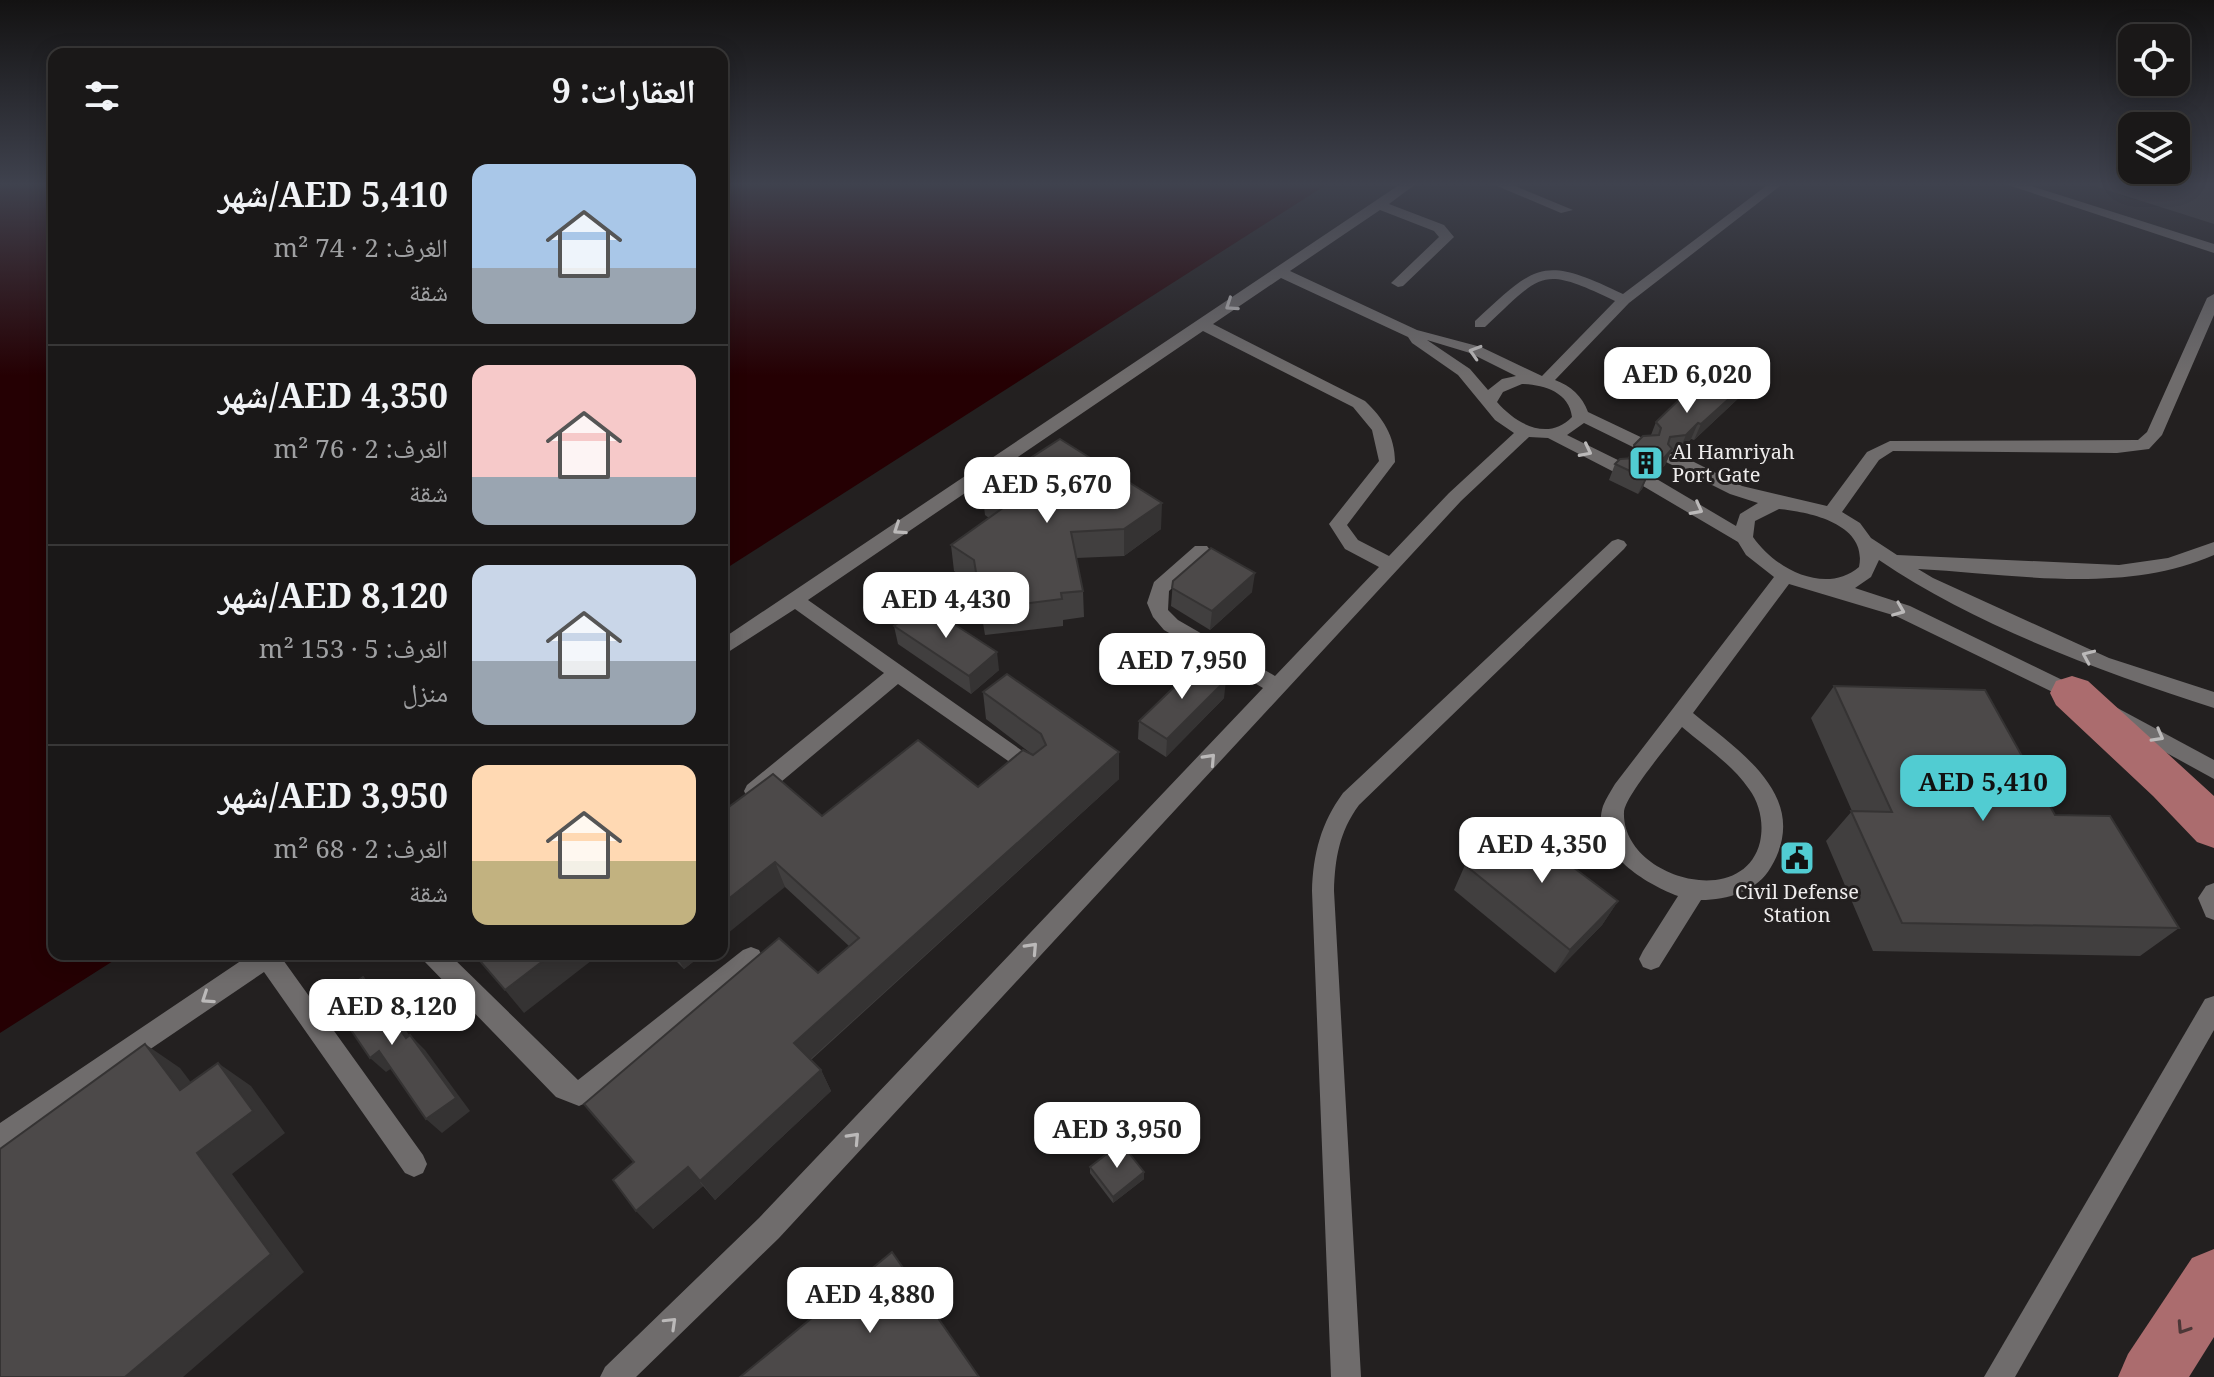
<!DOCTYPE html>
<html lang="ar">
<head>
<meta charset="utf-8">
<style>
	:root { --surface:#1a1818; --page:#272525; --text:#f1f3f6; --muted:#9fa0a2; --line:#383737; --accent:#51ccd2 }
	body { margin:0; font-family:"Noto Serif","Noto Naskh Arabic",serif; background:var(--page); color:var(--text); direction:rtl; height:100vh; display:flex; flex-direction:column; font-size:30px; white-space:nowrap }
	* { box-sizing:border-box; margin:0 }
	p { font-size:26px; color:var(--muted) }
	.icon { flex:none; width:44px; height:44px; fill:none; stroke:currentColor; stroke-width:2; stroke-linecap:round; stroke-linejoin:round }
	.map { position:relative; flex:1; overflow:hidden; direction:ltr }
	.panel { position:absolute; left:48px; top:48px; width:680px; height:912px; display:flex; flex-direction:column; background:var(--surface); border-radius:16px; box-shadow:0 4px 20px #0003,0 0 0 2px var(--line); direction:rtl }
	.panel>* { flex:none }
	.tools { position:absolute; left:2118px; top:24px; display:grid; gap:16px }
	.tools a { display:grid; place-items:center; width:72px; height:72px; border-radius:16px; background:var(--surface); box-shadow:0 4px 20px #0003,0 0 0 2px var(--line); font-size:40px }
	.price { position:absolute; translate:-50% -68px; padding:0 18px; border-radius:16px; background:#fff; color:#222; font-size:26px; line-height:52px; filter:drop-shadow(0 2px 4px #0008) }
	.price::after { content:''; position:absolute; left:50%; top:48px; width:24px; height:18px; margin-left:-12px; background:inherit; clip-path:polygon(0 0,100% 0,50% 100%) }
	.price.on { background:var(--accent); color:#111 }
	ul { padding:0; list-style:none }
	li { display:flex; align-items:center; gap:24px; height:200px; padding:0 32px }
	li+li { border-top:2px solid var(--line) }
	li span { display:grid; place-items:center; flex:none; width:224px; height:160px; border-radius:16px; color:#555 }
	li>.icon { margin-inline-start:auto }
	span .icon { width:96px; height:96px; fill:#fffc; stroke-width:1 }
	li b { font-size:34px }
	h2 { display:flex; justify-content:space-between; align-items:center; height:96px; padding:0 32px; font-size:34px }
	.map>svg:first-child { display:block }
</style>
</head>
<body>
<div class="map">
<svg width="2214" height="1377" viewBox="0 0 2214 1377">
	<rect width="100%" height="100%" fill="#232020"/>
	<g fill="#250003">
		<path d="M0 183H54V954H124L0 1033Z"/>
		<path d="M722 183H1329L722 571Z"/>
	</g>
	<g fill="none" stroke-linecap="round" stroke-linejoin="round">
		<g fill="#6f6c6c" fill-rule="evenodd">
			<path d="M1402 183H1417L1389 204 1444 225 1454 237 1403 286 1398 287 1391 283 1439 237 1434 231 1380 210 1290 271 1417 330 1481 347 1542 376 1615 301C1540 265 1543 273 1485 327H1475V321C1537 264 1542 255 1623 294L1770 183H1784L1629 303 1555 380C1571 386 1582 396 1588 412L1649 441 1651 445 1649 449H1637L1584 423 1567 435 1626 464 1628 468 1626 472H1614L1548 438 1529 437 1461 501 779 1238 636 1377H600L605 1367 759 1218 1263 688 1164 630 1153 617 1147 603 1154 582 1195 546H1207L1210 550 1207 554 1169 591 1168 610 1178 620 1275 676 1379 567 1345 549 1329 524 1379 461 1372 430 1353 407 1203 331 808 600 1041 764 1045 770 1041 776 1034 779 898 684 763 797 755 800 747 797 744 791 747 785 884 673 795 609 722 656V639ZM1281 278 1408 337 1412 343 1458 375 1495 420 1514 433 1449 493 1389 556 1358 540 1347 525 1395 462C1395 436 1383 418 1365 401L1213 324ZM1427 340 1470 353 1516 376 1502 379 1488 390 1470 369ZM1522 384C1544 385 1569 392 1572 417 1548 442 1516 424 1497 402L1503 392Z"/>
			<path d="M1490 183H1508L1573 210 1561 213Z"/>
			<path d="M2002 183H2022L2214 244V253Z"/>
			<path d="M2214 294V315L2162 435 2149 449 2117 453 1893 451 1879 460 1842 512 1860 523 1871 538 1897 555 2119 565 2168 558 2214 542V555C2123 595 2014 574 1918 569L1933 578 2109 658 2214 692V708C2102 672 1976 626 1879 560L1871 577 1855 588 1910 606 2085 691 2088 696 2085 701H2071L1896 616 1789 584 1693 713C1740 752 1812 797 1771 867 1758 891 1727 900 1701 900L1659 967 1651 970 1643 967 1639 959 1643 951 1678 896C1646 884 1589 850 1603 806 1606 798 1611 791 1615 784L1774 577 1746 555 1738 542 1643 486 1640 482 1643 478H1655L1736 526 1740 514 1758 503 1730 494 1666 462 1664 458 1666 454H1678L1742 486 1827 506 1867 452 1890 441 2138 440 2147 432 2207 298ZM1779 509C1810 512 1868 524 1859 567 1826 595 1776 570 1753 537L1755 521ZM1682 727C1705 747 1732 764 1749 789 1760 804 1764 824 1760 842 1743 912 1621 877 1624 812 1625 796 1670 743 1682 727Z"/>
			<path d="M1618 539 1624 541 1627 545 1624 549 1359 805C1339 832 1335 859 1334 891L1361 1377H1331L1312 891C1313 854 1321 823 1343 793L1612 541Z"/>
			<path d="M2110 704 2214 760V779L2103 718 2100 712 2103 706Z"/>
			<path d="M2214 883V920L2206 917 2198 898 2206 886Z"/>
			<path d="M751 947 759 950 763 958 759 966 605 1094 579 1106 556 1097 425 962 421 954H449L578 1080 743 950Z"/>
			<path d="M251 954H283L281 957 423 1155 427 1164 423 1173 414 1177 405 1173 264 972 0 1151V1123Z"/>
			<path d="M2214 996V1030L2015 1377H1984L2205 999Z"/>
		</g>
		<g fill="#ab6c6e" fill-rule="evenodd">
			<path d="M2072 676 2088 681 2214 796V848L2197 842 2153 796 2056 705 2050 693 2056 681Z"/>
			<path d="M2214 1249V1337L2189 1377H2118L2128 1354 2192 1258Z"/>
		</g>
	</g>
	<g fill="#413f3f">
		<path d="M2085 183H2214V224Z"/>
		<path d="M1744 393 1694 440 1691 439 1679 451 1671 452 1665 465 1656 475 1648 476 1642 489 1638 494 1609 480 1615 464 1628 458 1634 445 1651 435 1656 422Z"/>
		<path d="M982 489 1161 529 1124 556 1076 558 1083 591 1084 617 1063 620V626L985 635 977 587 954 571 951 545 989 518 985 515Z"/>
		<path d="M1173 581 1252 592 1210 630 1171 606Z"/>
		<path d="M894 626 999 670 971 694 898 644Z"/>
		<path d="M1834 686 2055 815 2179 928 2140 956 1873 951 1826 841 1852 811 1811 718Z"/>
		<path d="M983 692 1119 752V779L811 1060 821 1070 831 1091 715 1200 703 1186 653 1229 634 1162 818 973 849 946 785 887 722 812 822 816 978 787 1033 755 986 719Z"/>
		<path d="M1224 698 1166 757 1138 739 1139 721Z"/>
		<path d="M1465 865 1618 901 1602 925 1555 973 1454 890Z"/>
		<path d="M669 954H703L684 969Z"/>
		<path d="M1090 1167 1144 1172V1179L1113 1203 1090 1173Z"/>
	</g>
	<g fill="#353333">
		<path d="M1752 378 1744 393 1694 440 1701 424Z"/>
		<path d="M1698 423 1691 439 1679 451 1686 435Z"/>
		<path d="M1672 449 1665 465 1656 475 1663 459Z"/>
		<path d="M1649 473 1642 489 1638 494 1645 478Z"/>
		<path d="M1162 503 1161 529 1124 556V529Z"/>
		<path d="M1255 573 1252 592 1210 630 1212 611Z"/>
		<path d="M997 652 999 670 971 694 969 676Z"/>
		<path d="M1226 680 1224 698 1166 757 1167 739Z"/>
		<path d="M1119 752V779L804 1065 794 1043Z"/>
		<path d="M775 862 785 887 722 938V904Z"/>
		<path d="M1618 901 1602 925 1555 973 1570 950Z"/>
		<path d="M552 954H600L524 1013 505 990Z"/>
		<path d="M675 954H703L684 969Z"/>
		<path d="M363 977 379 993 422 1053 406 1038Z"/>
		<path d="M410 1035 425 1050 470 1111 442 1133 426 1119Z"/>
		<path d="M145 1044 180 1068 214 1113 180 1090Z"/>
		<path d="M379 1051 395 1066 386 1072 370 1058Z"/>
		<path d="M218 1063 251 1086 285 1133 232 1174 304 1272 183 1377H125L197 1153Z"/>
		<path d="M821 1070 831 1091 715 1200 700 1181Z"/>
		<path d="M688 1167 703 1186 653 1229 636 1211Z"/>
		<path d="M1144 1172V1179L1113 1203V1197Z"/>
	</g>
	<g fill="#4c4949" stroke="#353333" stroke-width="2">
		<path d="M1717 363 1752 378 1701 424 1698 423 1686 435 1670 437 1668 444 1672 449 1663 459 1647 460 1644 466 1649 473 1645 478 1615 464 1620 459 1635 458 1637 451 1634 445 1643 436 1659 435 1661 428 1656 422Z"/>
		<path d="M1060 439 1162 503 1124 529 1071 532 1083 591 1061 593 1062 599 982 609 974 560 951 545 1007 505 982 489Z"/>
		<path d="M1211 548 1255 573 1212 611 1172 588 1173 581Z"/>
		<path d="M923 604 997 652 969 676 894 626Z"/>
		<path d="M1198 664 1226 680 1167 739 1139 721Z"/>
		<path d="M1007 674 1119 752 794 1043 821 1070 700 1181 688 1167 636 1211 613 1180 634 1162 584 1104 779 938 818 973 859 938 775 862 722 904V812L773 774 822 816 918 740 978 787 1023 750 1033 755 1046 745 1041 734 983 692Z"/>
		<path d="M1834 686 1985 690 2055 815 2110 816 2179 928 1902 923 1851 811 1892 812Z"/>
		<path d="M1513 822 1618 901 1570 950 1465 865Z"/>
		<path d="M474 954H552L505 990Z"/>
		<path d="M363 977 406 1038 410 1035 456 1098 426 1119 379 1051 370 1058 330 999Z"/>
		<path d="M145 1044 180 1090 218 1063 253 1111 197 1153 271 1254 125 1377H0V1149Z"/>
		<path d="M1121 1143 1144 1172 1113 1197 1090 1167Z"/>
		<path d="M892 1252 979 1377H740Z"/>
	</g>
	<defs><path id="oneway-chevron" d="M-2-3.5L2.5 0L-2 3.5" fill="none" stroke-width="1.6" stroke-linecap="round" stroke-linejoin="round" transform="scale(2)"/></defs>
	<g stroke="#bbb9b9">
		<use href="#oneway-chevron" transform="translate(1231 305) rotate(146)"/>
		<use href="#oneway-chevron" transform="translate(1475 352) rotate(-163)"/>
		<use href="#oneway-chevron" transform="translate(1586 451) rotate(27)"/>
		<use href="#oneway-chevron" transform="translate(1697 509) rotate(28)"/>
		<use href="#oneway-chevron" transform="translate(899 529) rotate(146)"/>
		<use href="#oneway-chevron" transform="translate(1899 610) rotate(22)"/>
		<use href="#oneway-chevron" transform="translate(2088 656) rotate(-156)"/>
		<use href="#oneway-chevron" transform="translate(2158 736) rotate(29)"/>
		<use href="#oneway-chevron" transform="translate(1210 759) rotate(-47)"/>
		<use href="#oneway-chevron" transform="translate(1032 948) rotate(-47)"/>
		<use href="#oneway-chevron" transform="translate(207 998) rotate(146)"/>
		<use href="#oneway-chevron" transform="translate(854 1138) rotate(-47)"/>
		<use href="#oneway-chevron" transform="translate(671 1323) rotate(-44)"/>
	</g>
	<use stroke="#4c3737" href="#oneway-chevron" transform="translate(2183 1328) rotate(123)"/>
	<linearGradient id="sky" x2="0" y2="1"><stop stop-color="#131212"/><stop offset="0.49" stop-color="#3f424e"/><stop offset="1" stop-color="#3f424e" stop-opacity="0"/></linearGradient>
	<rect width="2214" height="376" fill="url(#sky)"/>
	<defs>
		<symbol id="building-square" viewBox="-11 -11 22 22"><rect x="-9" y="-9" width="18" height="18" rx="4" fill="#51ccd2" stroke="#232020"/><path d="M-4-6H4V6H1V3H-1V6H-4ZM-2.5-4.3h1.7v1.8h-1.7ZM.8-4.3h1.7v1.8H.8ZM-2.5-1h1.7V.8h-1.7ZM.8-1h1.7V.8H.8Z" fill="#111"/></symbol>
		<symbol id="civic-square" viewBox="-11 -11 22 22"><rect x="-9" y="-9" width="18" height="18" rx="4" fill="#51ccd2" stroke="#232020"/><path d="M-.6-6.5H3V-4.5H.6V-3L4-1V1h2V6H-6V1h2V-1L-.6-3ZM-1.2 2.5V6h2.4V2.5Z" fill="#111"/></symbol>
	</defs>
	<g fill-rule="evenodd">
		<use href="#building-square" x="1626" y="443" width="40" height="40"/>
		<use href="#civic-square" x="1777" y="838" width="40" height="40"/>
	</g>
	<g text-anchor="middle" stroke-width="6" stroke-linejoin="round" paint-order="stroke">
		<g font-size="20" fill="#eeecec" stroke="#232020" text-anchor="start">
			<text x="1672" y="459">Al Hamriyah<tspan x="1672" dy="23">Port Gate</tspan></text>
			<text x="1797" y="899" text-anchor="middle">Civil Defense<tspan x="1797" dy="23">Station</tspan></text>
		</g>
	</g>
</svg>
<div class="tools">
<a><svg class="icon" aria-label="locate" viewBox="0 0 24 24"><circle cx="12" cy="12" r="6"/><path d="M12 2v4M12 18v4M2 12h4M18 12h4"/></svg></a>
<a><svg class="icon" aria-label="layers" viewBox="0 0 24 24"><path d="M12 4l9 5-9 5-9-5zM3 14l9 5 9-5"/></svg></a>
</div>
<b class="price" style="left:1687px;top:415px">AED 6,020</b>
<b class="price" style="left:1047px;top:525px">AED 5,670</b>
<b class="price" style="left:946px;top:640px">AED 4,430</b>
<b class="price" style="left:1182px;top:701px">AED 7,950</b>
<b class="price on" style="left:1983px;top:823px">AED 5,410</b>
<b class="price" style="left:1542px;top:885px">AED 4,350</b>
<b class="price" style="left:392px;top:1047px">AED 8,120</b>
<b class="price" style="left:1117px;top:1170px">AED 3,950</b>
<b class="price" style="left:870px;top:1335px">AED 4,880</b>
<section class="panel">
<h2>العقارات: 9<svg class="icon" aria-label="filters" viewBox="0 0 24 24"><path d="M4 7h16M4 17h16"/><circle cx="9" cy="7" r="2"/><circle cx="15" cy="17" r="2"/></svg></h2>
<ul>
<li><span style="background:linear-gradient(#a9c7e8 65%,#9aa5b1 0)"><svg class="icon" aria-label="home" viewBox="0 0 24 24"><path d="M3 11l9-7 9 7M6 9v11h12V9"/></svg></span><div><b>AED 5,410/شهر</b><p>الغرف: 2 · 74 m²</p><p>شقة</p></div></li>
<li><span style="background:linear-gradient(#f6c9c9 70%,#9aa5b1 0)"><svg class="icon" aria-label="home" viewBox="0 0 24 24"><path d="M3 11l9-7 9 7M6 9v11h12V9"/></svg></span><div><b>AED 4,350/شهر</b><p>الغرف: 2 · 76 m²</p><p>شقة</p></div></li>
<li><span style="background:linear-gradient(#c9d6e8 60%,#9aa5b1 0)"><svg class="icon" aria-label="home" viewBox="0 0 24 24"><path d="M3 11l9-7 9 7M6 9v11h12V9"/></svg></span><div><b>AED 8,120/شهر</b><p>الغرف: 5 · 153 m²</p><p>منزل</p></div></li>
<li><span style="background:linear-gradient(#ffd9b3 60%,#c2b280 0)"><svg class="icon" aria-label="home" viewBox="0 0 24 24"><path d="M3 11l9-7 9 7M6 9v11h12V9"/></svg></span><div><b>AED 3,950/شهر</b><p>الغرف: 2 · 68 m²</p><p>شقة</p></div></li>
</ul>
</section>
</div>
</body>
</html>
